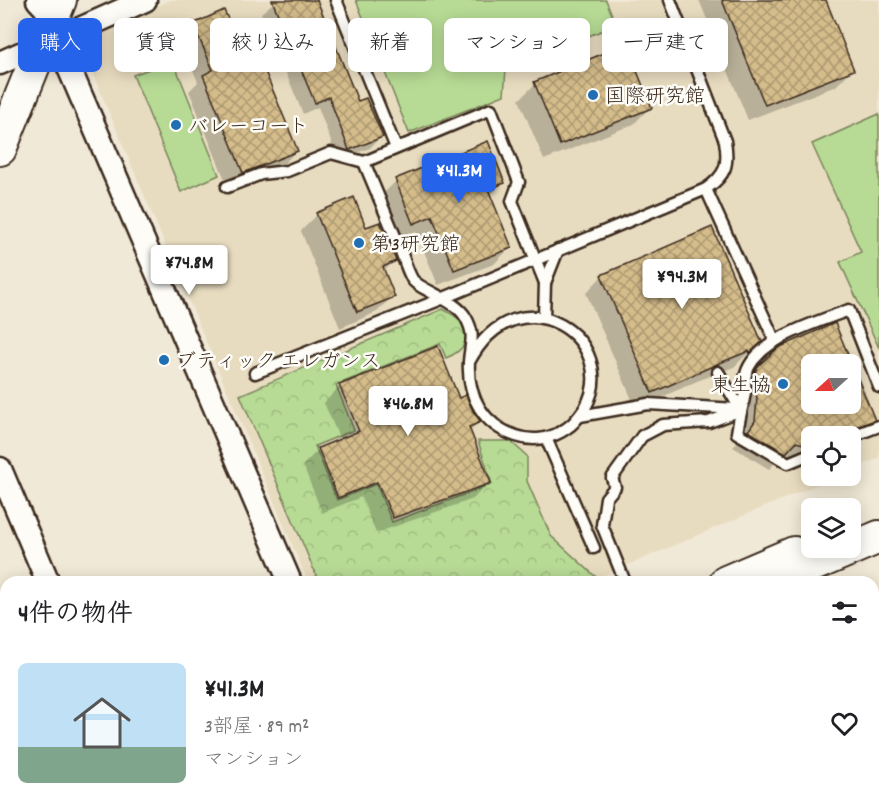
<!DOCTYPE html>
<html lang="ja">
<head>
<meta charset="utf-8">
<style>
	:root { --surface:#fff; --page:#f6f6f6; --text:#202124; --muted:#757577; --accent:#2563eb }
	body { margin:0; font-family:Dekko,"Klee One",sans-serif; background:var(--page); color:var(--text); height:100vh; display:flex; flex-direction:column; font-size:22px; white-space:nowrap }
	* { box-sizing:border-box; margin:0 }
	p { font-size:20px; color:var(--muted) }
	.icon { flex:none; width:33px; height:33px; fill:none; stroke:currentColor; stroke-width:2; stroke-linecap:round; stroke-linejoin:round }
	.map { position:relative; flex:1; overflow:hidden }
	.side { position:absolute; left:0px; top:576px; width:879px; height:234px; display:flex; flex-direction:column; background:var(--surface); border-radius:18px 18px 0 0; box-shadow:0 3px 15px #0003 }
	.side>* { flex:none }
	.guide { position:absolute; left:18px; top:18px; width:843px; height:54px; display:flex; gap:12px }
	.needle { width:39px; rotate:249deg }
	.tools { position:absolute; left:801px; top:354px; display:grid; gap:12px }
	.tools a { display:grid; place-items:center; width:60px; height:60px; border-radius:9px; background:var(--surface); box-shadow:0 3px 15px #0003; font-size:30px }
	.price { position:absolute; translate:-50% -51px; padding:0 14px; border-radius:6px; background:#fff; color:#222; font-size:20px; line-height:39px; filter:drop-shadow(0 2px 3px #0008) }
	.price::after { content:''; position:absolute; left:50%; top:36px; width:18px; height:14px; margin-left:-9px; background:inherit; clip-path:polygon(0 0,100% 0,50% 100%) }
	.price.active { background:var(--accent); color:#fff }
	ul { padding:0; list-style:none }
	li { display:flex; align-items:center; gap:18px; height:150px; padding:0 18px }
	li span { display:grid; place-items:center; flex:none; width:168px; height:120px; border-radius:9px; color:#555 }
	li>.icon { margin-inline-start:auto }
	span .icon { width:72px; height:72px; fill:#fffc; stroke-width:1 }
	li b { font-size:26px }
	h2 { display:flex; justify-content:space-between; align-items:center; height:72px; padding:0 18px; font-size:26px }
	.tag { padding:0 21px; border-radius:9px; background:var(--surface); box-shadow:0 3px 15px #0003; font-size:21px; line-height:54px }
	.tag.active { background:var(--accent); color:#fff }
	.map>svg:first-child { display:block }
</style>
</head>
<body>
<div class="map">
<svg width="879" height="810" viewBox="0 0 879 810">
	<defs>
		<pattern id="forest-crowns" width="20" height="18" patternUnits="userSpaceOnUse" patternTransform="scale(1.5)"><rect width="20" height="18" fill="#b7db95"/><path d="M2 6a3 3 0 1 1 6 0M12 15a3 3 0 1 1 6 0" fill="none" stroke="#9ebc80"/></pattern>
		<pattern id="building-cross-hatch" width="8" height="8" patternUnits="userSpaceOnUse" patternTransform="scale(1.5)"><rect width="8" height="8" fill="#d4bc8b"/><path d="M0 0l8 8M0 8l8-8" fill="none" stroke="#ad9971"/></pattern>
	</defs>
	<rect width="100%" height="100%" fill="#f1e9d7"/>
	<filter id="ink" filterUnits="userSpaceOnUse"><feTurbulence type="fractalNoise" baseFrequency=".0167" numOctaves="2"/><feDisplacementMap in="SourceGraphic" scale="12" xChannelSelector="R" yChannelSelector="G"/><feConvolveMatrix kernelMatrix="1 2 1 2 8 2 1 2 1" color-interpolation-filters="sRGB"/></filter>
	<g filter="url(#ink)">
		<path fill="#e8dcc0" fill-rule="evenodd" d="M171 0H879V458L851 470 850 436H812V476H837L588 582H308L78 39ZM812 364H850V404H812Z"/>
		<g fill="#b7db95" stroke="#79825a" stroke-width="1.5">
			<path d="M356 0H606L616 25 506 69 504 95 409 133Z"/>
			<path d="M173 60 219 175 181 192 133 75Z"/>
			<path d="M879 114V348L840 262 861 252 812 144Z"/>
		</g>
		<g fill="url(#forest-crowns)" stroke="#79825a" stroke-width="1.5">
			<path d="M443 309C448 312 456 316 460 320 476 337 462 352 446 358L440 344 336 385 354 430 315 446 337 500 376 484 392 522 492 484 478 441H510L527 456V481L551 536 596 577 583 582H319L240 395Z"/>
			<path d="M879 603V805C865 810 858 810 845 804H873V606Z"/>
			<path d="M423 804H795L808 810H426Z"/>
		</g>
		<g fill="#0003">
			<path d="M277 0H315L357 103 381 136 370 148 338 160 318 107 303 114 261 13Z"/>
			<path d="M699 0H825L853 69 836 86 748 120Z"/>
			<path d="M194 25 244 59 296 151 282 166 228 187 189 91 198 82 180 40Z"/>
			<path d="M535 84 650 107 634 124 544 160 519 100Z"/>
			<path d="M396 181 503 182 489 196 510 248 494 264 438 285 416 232 397 240 380 197Z"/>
			<path d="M317 215 365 229 394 261 383 272 393 296 377 312 340 328 301 231Z"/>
			<path d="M602 276 760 341 734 367 697 381 636 409 586 293Z"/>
			<path d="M834 325 850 364H812V404H850L873 419 856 436H812V453L790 462 780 458 769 469 733 447 740 439 741 416 738 394 742 384 759 367Z"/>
			<path d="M340 386 458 400 479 422 470 431 489 482 473 499 376 533 361 497 322 513 303 465 319 449 340 440 324 403Z"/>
		</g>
		<g fill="url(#building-cross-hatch)" stroke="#3b2a1e" stroke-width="1.5" fill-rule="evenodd">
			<path d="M272 0H317L358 101 366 98 383 137 349 150 329 97 315 103Z"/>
			<path d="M722 0H826L854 70 765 105Z"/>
			<path d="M224 10 245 57 257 52 298 151 243 173 203 75 213 70 193 24Z"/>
			<path d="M626 44 652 108 560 145 534 82Z"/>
			<path d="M488 141 505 183 488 189 512 248 454 270 432 216 413 224 395 179Z"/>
			<path d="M354 197 366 227 380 222 396 261 383 267 395 297 357 312 316 213Z"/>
			<path d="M712 227 762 342 750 353 749 351 715 365 652 393 601 275Z"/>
			<path d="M835 323 875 420 832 436H812V446L796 442 786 453 748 431 755 421 757 399 753 376 758 366 778 348ZM812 364H850V404H812Z"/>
			<path d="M438 346 459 398 466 395 473 411 481 422 469 427 491 483 393 518 377 482 338 498 318 448 359 431 339 385Z"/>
		</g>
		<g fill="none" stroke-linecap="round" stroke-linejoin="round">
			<defs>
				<g id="service">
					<path d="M336 0 396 148"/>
					<path d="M364 162C375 188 386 215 397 241 402 253 406 268 412 279 419 290 457 300 466 318 476 336 470 344 469 362 467 396 483 425 516 436 533 442 552 439 567 428 575 423 580 415 585 408 623 342 520 267 469 362"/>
					<path d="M227 187 261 174 287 171 331 153 364 162 491 109 519 182 512 201 545 283 544 318"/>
					<path d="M706 189 775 341"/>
					<path d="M545 283 558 250"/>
					<path d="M255 373 444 298 706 189C726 175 729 165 725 141L670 0"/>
					<path d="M580 416 648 404 737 409"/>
					<path d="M850 437 879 426"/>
					<path d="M546 438 594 548"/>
					<path d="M812 453 788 463 737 433C739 419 743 406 745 392 746 386 744 379 746 374 756 339 818 322 849 310L879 387"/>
					<path d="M625 582 602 525 606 498 615 487 612 478 642 436 663 425 709 422 741 410 718 372"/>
					<path d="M814 804 827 810"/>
				</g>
				<g id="minor">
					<path d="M38 0 53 16"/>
					<path d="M46 34 66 61 290 582"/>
					<path d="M46 34 73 32 145 0"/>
					<path d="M0 63 20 54 39 52"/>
					<path d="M0 469 48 582"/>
					<path d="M143 804 145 810"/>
					<path d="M385 804 388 810"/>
				</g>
				<g id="secondary">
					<path d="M0 149 60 0"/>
					<path d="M726 582 794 553"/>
					<path d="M773 582 879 537"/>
					<path d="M191 810 205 804"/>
					<path d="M242 810 255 804"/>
				</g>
			</defs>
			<use href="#service" stroke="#3b2a1e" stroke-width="15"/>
			<use href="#minor" stroke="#3b2a1e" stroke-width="27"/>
			<use href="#secondary" stroke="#3b2a1e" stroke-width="36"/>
			<use href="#service" stroke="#fdfcf7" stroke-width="10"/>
			<use href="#minor" stroke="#fdfcf7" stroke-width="22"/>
			<use href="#secondary" stroke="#fdfcf7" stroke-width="32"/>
		</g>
	</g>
	<g fill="#1f6fb2" stroke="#fdfcf7" stroke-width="2">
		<circle cx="593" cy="95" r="6"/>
		<circle cx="176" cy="125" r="6"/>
		<circle cx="359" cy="243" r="6"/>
		<circle cx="164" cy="360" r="6"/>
		<circle cx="783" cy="384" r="6"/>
	</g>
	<g text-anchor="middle" stroke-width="5" stroke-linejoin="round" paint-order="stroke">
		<g font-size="20" fill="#3b2a1e" stroke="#fdfcf7" text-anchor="start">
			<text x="605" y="102">国際研究館</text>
			<text x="188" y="132">バレーコート</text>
			<text x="371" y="250">第3研究館</text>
			<text x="176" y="367">ブティック エレガンス</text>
			<text x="771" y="391" text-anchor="end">東生協</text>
		</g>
	</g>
</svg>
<div class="tools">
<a><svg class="needle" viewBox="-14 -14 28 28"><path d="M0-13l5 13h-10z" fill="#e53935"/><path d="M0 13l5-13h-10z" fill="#757577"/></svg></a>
<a><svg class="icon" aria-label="locate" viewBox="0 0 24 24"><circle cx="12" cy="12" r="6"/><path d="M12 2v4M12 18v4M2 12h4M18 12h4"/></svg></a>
<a><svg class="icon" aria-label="layers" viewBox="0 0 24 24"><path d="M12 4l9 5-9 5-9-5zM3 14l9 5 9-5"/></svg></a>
</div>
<b class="price active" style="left:459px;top:204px">¥41.3M</b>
<b class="price" style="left:189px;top:296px">¥74.8M</b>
<b class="price" style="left:682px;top:310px">¥94.3M</b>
<b class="price" style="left:408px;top:437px">¥46.8M</b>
<div class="guide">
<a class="tag active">購入</a>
<a class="tag">賃貸</a>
<a class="tag">絞り込み</a>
<a class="tag">新着</a>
<a class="tag">マンション</a>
<a class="tag">一戸建て</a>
</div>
<section class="side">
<h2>4件の物件<svg class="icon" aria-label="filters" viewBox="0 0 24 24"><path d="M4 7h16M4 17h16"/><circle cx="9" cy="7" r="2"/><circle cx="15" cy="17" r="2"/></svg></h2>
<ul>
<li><span style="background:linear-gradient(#bfe0f5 70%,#7fa58c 0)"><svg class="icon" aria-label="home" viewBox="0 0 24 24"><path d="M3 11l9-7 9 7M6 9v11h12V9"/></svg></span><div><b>¥41.3M</b><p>3部屋 · 89 m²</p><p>マンション</p></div><svg class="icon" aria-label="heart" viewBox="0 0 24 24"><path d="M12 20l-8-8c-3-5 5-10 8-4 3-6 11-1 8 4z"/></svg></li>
</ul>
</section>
</div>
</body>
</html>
